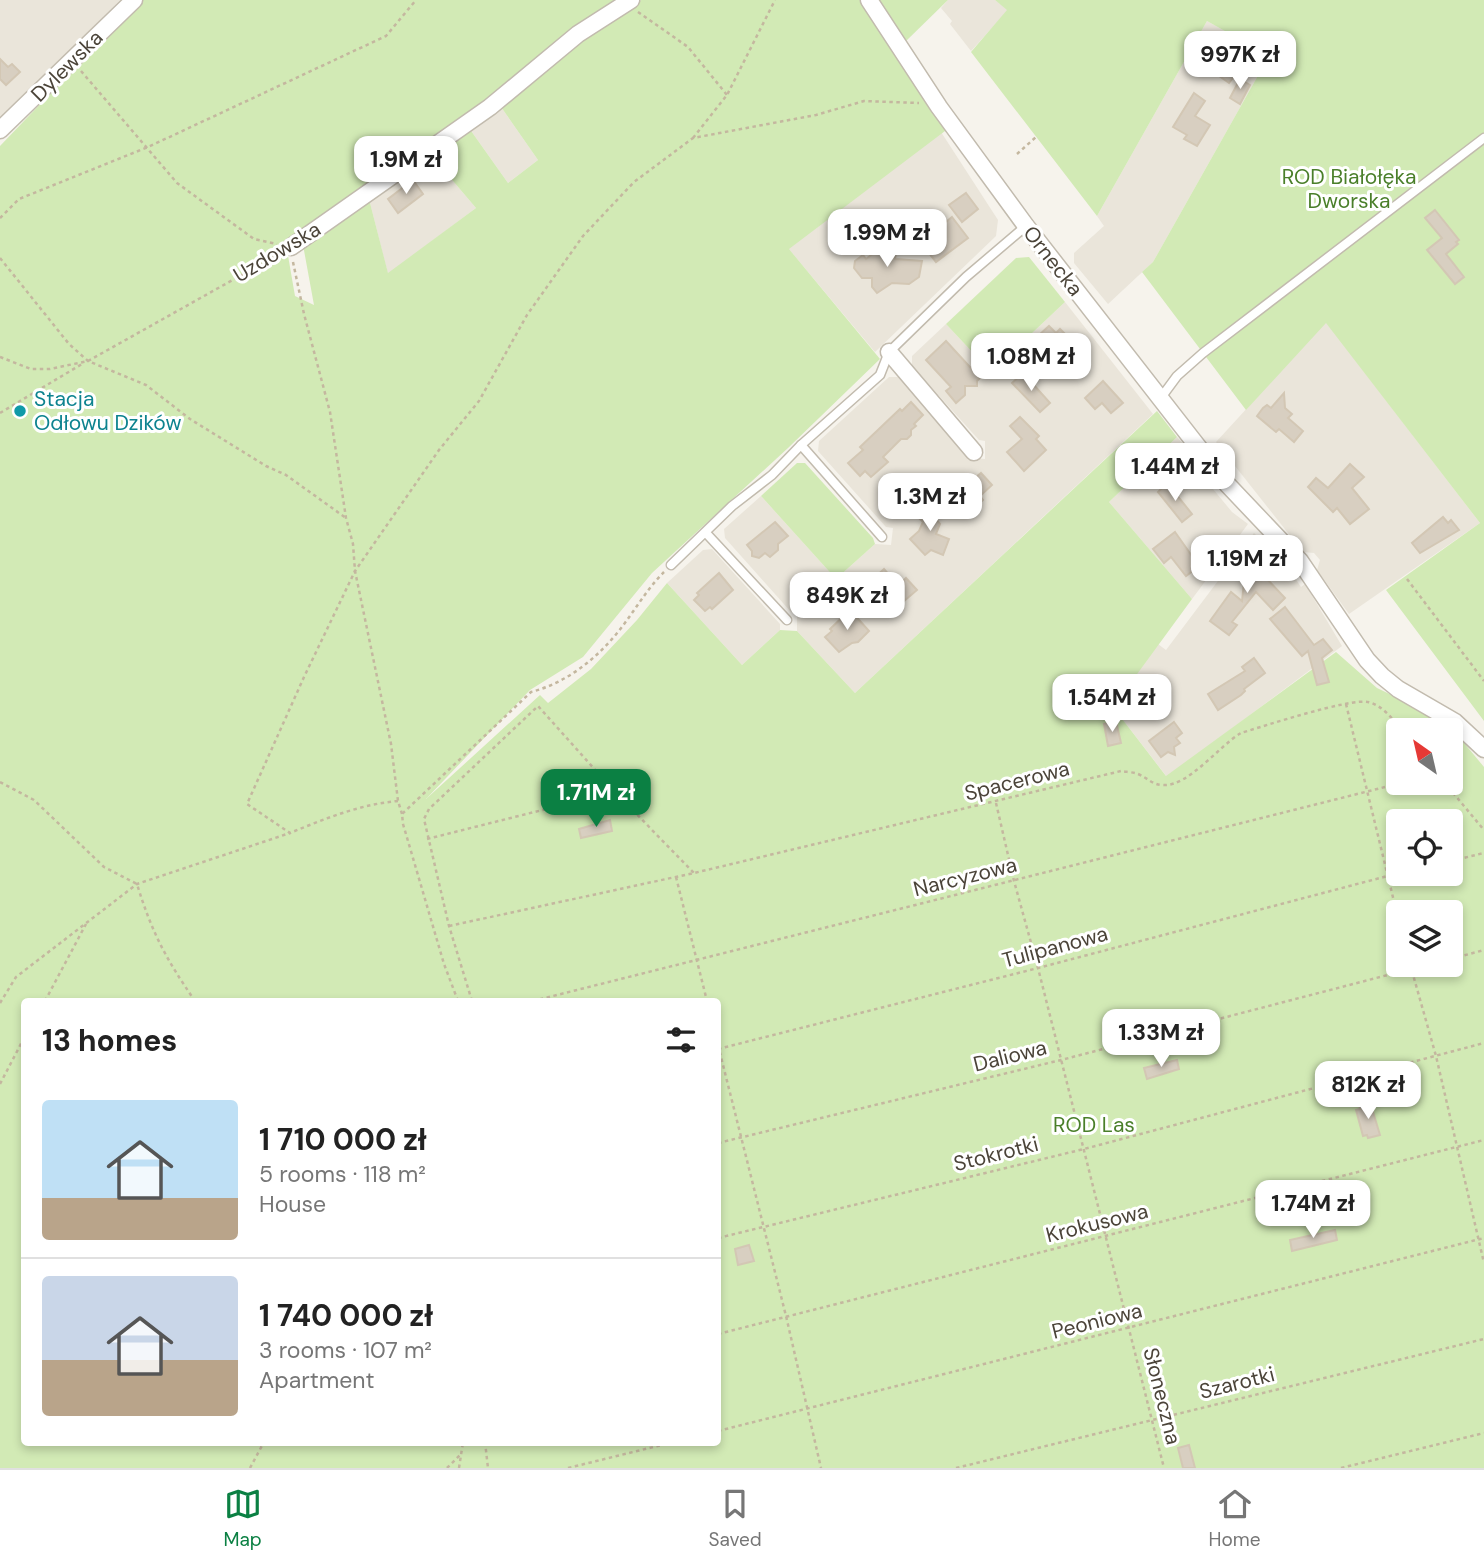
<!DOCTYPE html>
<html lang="en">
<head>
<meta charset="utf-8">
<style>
	:root { --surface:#fff; --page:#f6f6f6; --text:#222; --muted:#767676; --line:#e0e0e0; --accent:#0b8043 }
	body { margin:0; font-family:"DM Sans",sans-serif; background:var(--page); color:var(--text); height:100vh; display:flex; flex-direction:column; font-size:26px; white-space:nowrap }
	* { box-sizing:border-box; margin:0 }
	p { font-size:23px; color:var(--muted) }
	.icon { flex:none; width:38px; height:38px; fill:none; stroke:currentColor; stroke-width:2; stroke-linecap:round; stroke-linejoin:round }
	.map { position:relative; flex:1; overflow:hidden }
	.sheet { position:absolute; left:21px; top:998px; width:700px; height:448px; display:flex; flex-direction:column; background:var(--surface); border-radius:7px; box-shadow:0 4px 10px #0003 }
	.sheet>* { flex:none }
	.needle { width:46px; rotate:326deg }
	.fabs { position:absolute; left:1386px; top:718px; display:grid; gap:14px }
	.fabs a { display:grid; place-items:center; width:77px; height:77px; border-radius:7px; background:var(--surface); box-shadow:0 4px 10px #0003; font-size:35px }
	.price { position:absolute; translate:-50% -60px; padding:0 16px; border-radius:14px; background:#fff; color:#222; font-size:23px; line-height:46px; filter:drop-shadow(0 2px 4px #0008) }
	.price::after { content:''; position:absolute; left:50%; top:42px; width:21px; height:16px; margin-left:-10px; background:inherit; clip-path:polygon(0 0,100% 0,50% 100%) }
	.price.selected { background:var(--accent); color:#fff }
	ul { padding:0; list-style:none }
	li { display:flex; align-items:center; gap:21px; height:175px; padding:0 21px }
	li+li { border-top:2px solid var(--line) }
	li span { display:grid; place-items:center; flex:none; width:196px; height:140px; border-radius:7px; color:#555 }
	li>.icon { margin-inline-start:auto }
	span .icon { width:84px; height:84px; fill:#fffc; stroke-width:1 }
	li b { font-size:30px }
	h2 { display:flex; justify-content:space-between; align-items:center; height:84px; padding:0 21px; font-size:30px }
	.dock { display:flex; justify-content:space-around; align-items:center; height:98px; border-top:2px solid var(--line); background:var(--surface); font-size:19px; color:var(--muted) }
	.dock a { display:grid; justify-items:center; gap:4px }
	.dock .selected { color:var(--accent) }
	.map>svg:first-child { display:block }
</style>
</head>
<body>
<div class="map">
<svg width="1484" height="1468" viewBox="0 0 1484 1468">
	<rect width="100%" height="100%" fill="#f6f3ec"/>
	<g fill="#eae5da">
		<path d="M0 0H120L0 120Z"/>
		<path d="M948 0H995L1008 10 971 51 950 24 952 21 941 8Z"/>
		<path d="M1207 21 1269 56 1153 262 1108 304 1074 263V253L1104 226 1097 216Z"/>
		<path d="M499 104 538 160 508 183 469 128Z"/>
		<path d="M941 132 998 220 996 236 875 352 788 248Z"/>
		<path d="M430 154 476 208 388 274 369 199Z"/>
		<path d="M1065 302 1153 414 855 693 797 631V615L791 612 725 538 724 529 761 496 836 579 875 544 891 545 893 528 886 527 818 451 819 441 889 377H899L967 452V457L985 459V441L979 440 912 366V356L946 324 991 372Z"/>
		<path d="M1326 322 1480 523 1349 614 1317 570 1320 560 1314 553 1303 552 1216 442Z"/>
		<path d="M1177 437 1185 446 1184 454 1232 512 1248 524 1192 599 1109 502Z"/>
		<path d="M1254 533 1287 566 1301 587 1305 584 1342 646 1167 777 1113 707 1158 644 1166 650Z"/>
		<path d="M712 549 780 624V630L742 665 667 583 703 550Z"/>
	</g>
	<g fill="#d2eab5" fill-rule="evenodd">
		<path d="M140 0H623L496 99 286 244 295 296 314 305 303 245 369 199 388 273 476 208 430 154 469 128 508 183 538 160 499 104 582 37 641 0H865L949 128 789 249 880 359 788 448 652 573 583 657 530 690 426 799 540 695 548 703 591 669 637 620 667 583 742 665 780 630 797 631 855 693 1157 411 1177 437 1109 502 1192 599 1113 707 1166 776 1336 652 1377 688 1427 712 1455 732 1484 767V1468H0V146ZM1398 730H1451V782H1398ZM1398 821H1451V873H1398ZM1398 912H1451V964H1398ZM24 1001H718V1442H24Z"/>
		<path d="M878 0H948L904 43Z"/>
		<path d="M995 0H1484V721L1386 590 1480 523 1326 323 1246 410 1142 272 1153 262 1269 56 1207 21 1097 216 971 52 1007 10Z"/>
		<path d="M1029 257 1065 302 991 372 946 324 1016 258Z"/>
		<path d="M797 463H805L873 538 875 544 836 579 761 496Z"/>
	</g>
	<g fill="#d8cfc1" stroke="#d3c7b4" stroke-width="2">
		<path d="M1212 57 1226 67 1229 62 1239 70 1229 83 1205 66Z"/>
		<path d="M0 59 8 67 12 64 20 72 6 85 0 79Z"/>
		<path d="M1240 79 1250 85 1240 104 1230 98Z"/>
		<path d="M1194 93 1205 101 1195 116 1210 125 1197 146 1184 139 1187 135 1173 127Z"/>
		<path d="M413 180 423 194 398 213 388 199Z"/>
		<path d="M966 193 978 209 962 222 949 205Z"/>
		<path d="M1435 210 1459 240 1456 242 1458 244 1446 254 1464 277 1455 284 1427 250 1442 238 1425 218Z"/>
		<path d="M952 217 968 238 936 262 921 243Z"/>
		<path d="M888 242 896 252 895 259 922 261 919 277 909 284 892 283 877 293 872 287V278H862L854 268 855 261 863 255 866 259Z"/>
		<path d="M1049 326 1056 333 1060 329 1070 339 1068 342 1073 348 1068 360H1062L1059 356 1053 362 1040 347 1045 343 1038 336Z"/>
		<path d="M946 341 980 378 977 381V386H965V395L956 403 946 391 951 387 926 360Z"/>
		<path d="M1023 373 1050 403 1040 412 1012 383Z"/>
		<path d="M1103 381 1123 403 1111 413 1102 403 1095 409 1085 398Z"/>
		<path d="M1284 393 1285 408 1292 414 1288 418 1303 431 1294 442 1279 429 1276 432 1257 416 1263 408 1267 405 1271 408Z"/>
		<path d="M911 402 923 415 914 424 916 426 911 430V435L907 439H901L883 457 888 462 871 477 865 471 860 476 848 463 863 450 860 447 900 409 902 411Z"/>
		<path d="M1020 417 1039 436 1036 439 1046 450 1024 471 1007 452 1022 439 1010 426Z"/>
		<path d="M1350 464 1364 477 1352 488 1369 509 1350 524 1337 508 1333 512 1308 487 1316 478 1328 488Z"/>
		<path d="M981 473 992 485 980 496 983 500 969 514H963L948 497 965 481 968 484Z"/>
		<path d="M1167 483 1192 514 1182 522 1158 492Z"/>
		<path d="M929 504 939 515 935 518 940 524 936 534 949 539 943 555 931 550 925 555 910 539 919 531 923 522 917 516Z"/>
		<path d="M1443 517 1448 523 1451 520 1459 530 1420 553 1412 543Z"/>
		<path d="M775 522 788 536 778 544V550L770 557 765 553 759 558 752 556V551L747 545Z"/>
		<path d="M1175 532 1199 566 1186 576 1171 557 1164 563 1153 549Z"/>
		<path d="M1251 554 1269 567 1263 575 1285 598 1273 610 1256 592 1232 622 1237 625 1229 635 1210 621 1231 592 1242 601 1245 572 1240 569Z"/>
		<path d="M884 569 894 581 898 578 902 582 906 578 917 590 897 607 892 601 885 607 876 597 880 594 869 583Z"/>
		<path d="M719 573 733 590 712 609 710 607 705 611 694 600 699 595 697 593Z"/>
		<path d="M1285 607 1314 645 1323 639 1332 650 1322 658 1329 682 1317 685 1308 651 1302 656 1270 619Z"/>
		<path d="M850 610 869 631 858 642 852 643 839 652 825 637 832 631 830 629Z"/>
		<path d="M1254 658 1265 673 1244 689 1245 691 1241 695 1218 710 1208 694 1245 671 1242 667Z"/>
		<path d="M1116 721 1121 743 1108 746 1104 724Z"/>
		<path d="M1174 722 1182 733 1176 738 1180 743 1174 747 1175 755 1168 752 1161 757 1149 741Z"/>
		<path d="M610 820 612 831 581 838 579 829Z"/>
		<path d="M1177 1060 1179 1069 1147 1079 1144 1068Z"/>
		<path d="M1370 1102 1380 1135 1368 1138 1367 1135 1363 1136 1356 1110 1360 1109 1359 1105Z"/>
		<path d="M1335 1230 1337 1240 1292 1251 1290 1240Z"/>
		<path d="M749 1245 754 1261 738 1265 735 1249Z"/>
		<path d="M1189 1445 1195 1468H1183L1178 1448Z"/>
	</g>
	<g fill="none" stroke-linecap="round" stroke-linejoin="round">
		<defs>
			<g id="service">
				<path d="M1160 399 1177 376 1203 353 1484 138"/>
				<path d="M801 445 882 537"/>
				<path d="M706 533 787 620"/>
				<path d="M671 565 732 506 772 475 801 445 880 375 889 352 966 277 1026 226"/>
			</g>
			<g id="minor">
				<path d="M869 0 939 107 1026 226 1227 484 1300 561 1367 660 1382 676 1398 689 1455 722 1484 749"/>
				<path d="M0 130 134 0"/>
				<path d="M291 247 490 107 578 34 631 0"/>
				<path d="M889 352 974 452"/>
			</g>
		</defs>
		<use href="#service" stroke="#c2bbae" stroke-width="11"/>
		<use href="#minor" stroke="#c2bbae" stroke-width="19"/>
		<g stroke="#c4b79f" stroke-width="2.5" stroke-dasharray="3.5 3.5" stroke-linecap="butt">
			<path d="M638 12 688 47 727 95"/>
			<path d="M81 71 177 183 254 239 277 244"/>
			<path d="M693 138 727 95 775 0"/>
			<path d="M1017 154 1036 137"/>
			<path d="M0 218 19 199 148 147 386 36 416 0"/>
			<path d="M0 258 69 344 88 361 146 385 190 419 266 466 286 475 346 518"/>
			<path d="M293 262 304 314 330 412 346 518 353 544 355 571 391 744 398 801 402 814"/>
			<path d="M0 357 31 369H50L88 361 279 254"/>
			<path d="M0 413 82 364"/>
			<path d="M1407 579 1484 681"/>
			<path d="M1346 704 1398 918"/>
			<path d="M0 782 34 800 104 867 137 884C152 933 166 959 195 1001"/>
			<path d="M1444 782 1484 830"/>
			<path d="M398 801C361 804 324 819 290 833L247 804 304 677 355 571 439 450 479 401 527 315 583 236 634 182 693 138 816 115 864 101 919 103"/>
			<path d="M996 803 1014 881 1038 968 1164 1468"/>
			<path d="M427 839 614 792"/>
			<path d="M1451 861 1484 853"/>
			<path d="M676 877 707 1001"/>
			<path d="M449 926 694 873 1121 771C1126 772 1133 772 1138 774 1148 778 1152 785 1163 785 1188 787 1219 746 1241 733 1264 726 1350 698 1368 702 1382 705 1393 719 1401 730"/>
			<path d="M1451 959 1484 950"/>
			<path d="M1410 964 1436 1056 1484 1263"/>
			<path d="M45 1001 86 924"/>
			<path d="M458 1001 444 964 403 824 402 814 531 692C566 683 595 660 618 632 634 612 646 590 664 572"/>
			<path d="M472 1001 449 926 424 819 429 809 538 706 615 792 694 873"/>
			<path d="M533 1001 1405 782"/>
			<path d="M0 1003 16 977 137 884 290 833"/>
			<path d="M718 1045 786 1316 821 1468"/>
			<path d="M718 1049 1038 968 1399 873"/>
			<path d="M0 1084 24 1038"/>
			<path d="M718 1143 1061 1060 1430 964"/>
			<path d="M718 1238 1084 1149 1484 1043"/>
			<path d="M718 1334 1484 1140"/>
			<path d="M718 1431 1484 1238"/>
			<path d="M485 1442 488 1468"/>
			<path d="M250 1468 264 1442"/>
			<path d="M447 1468 460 1455"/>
			<path d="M459 1468 463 1442"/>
			<path d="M568 1468 674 1442"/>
			<path d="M956 1468 1484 1339"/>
			<path d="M1341 1468 1484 1433"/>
		</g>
		<use href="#service" stroke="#fff" stroke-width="8"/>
		<use href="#minor" stroke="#fff" stroke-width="16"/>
	</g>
	<circle fill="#0f9aa8" stroke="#fff" stroke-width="2.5" cx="20" cy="411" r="7"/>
	<g text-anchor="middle" stroke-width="6" stroke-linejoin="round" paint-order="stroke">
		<g font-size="21" fill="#4b4439" stroke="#fff">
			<text transform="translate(67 66) rotate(-45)" y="7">Dylewska</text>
			<text transform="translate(277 252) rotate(-31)" y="7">Uzdowska</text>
			<text transform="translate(1053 261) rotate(52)" y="7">Ornecka</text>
			<text transform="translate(1017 781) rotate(-14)" y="7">Spacerowa</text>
			<text transform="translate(965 877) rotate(-14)" y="7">Narcyzowa</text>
			<text transform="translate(1055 947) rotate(-15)" y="7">Tulipanowa</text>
			<text transform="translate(1010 1056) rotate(-14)" y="7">Daliowa</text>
			<text transform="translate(996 1154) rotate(-14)" y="7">Stokrotki</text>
			<text transform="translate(1097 1223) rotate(-14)" y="7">Krokusowa</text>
			<text transform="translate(1097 1321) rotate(-14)" y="7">Peoniowa</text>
			<text transform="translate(1237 1383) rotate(-14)" y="7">Szarotki</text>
			<text transform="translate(1162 1396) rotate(76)" y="7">Słoneczna</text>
		</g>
		<g font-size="21" fill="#4a7f2a" stroke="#fff">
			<text x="1349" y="184">ROD Białołęka<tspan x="1349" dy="24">Dworska</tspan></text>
			<text x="1094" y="1132">ROD Las</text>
		</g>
		<g font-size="21" fill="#0d838f" stroke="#fff" text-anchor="start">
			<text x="34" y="406">Stacja<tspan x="34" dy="24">Odłowu Dzików</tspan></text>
		</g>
	</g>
</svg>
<div class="fabs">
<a><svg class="needle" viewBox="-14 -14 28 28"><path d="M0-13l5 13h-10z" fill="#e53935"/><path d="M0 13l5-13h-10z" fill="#767676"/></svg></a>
<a><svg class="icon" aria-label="locate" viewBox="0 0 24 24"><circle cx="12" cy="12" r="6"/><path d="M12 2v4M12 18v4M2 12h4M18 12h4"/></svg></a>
<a><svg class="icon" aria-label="layers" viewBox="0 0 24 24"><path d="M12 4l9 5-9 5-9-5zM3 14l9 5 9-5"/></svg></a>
</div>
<b class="price" style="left:1240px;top:91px">997K zł</b>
<b class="price" style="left:406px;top:196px">1.9M zł</b>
<b class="price" style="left:887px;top:269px">1.99M zł</b>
<b class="price" style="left:1031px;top:393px">1.08M zł</b>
<b class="price" style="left:1175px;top:503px">1.44M zł</b>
<b class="price" style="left:930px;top:533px">1.3M zł</b>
<b class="price" style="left:1247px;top:595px">1.19M zł</b>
<b class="price" style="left:847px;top:632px">849K zł</b>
<b class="price" style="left:1112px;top:734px">1.54M zł</b>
<b class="price selected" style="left:596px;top:829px">1.71M zł</b>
<b class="price" style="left:1161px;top:1069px">1.33M zł</b>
<b class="price" style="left:1368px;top:1121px">812K zł</b>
<b class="price" style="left:1313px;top:1240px">1.74M zł</b>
<section class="sheet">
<h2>13 homes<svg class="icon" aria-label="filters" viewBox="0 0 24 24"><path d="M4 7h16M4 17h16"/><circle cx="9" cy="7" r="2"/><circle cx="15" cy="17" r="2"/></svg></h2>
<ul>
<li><span style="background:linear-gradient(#bfe0f5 70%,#b9a48a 0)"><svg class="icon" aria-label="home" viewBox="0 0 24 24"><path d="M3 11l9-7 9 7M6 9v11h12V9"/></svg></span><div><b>1 710 000 zł</b><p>5 rooms · 118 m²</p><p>House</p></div></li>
<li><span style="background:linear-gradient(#c9d6e8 60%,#b9a48a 0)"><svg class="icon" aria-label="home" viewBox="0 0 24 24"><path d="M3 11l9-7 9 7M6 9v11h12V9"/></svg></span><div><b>1 740 000 zł</b><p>3 rooms · 107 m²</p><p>Apartment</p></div></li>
</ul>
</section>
</div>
<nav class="dock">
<a class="selected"><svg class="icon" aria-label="map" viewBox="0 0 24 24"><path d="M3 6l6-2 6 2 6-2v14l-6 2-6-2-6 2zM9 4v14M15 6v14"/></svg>Map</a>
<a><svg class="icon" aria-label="saved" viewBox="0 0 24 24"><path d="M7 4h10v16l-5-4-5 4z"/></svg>Saved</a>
<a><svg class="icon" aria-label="home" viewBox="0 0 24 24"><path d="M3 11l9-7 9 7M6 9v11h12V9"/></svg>Home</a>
</nav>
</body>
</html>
